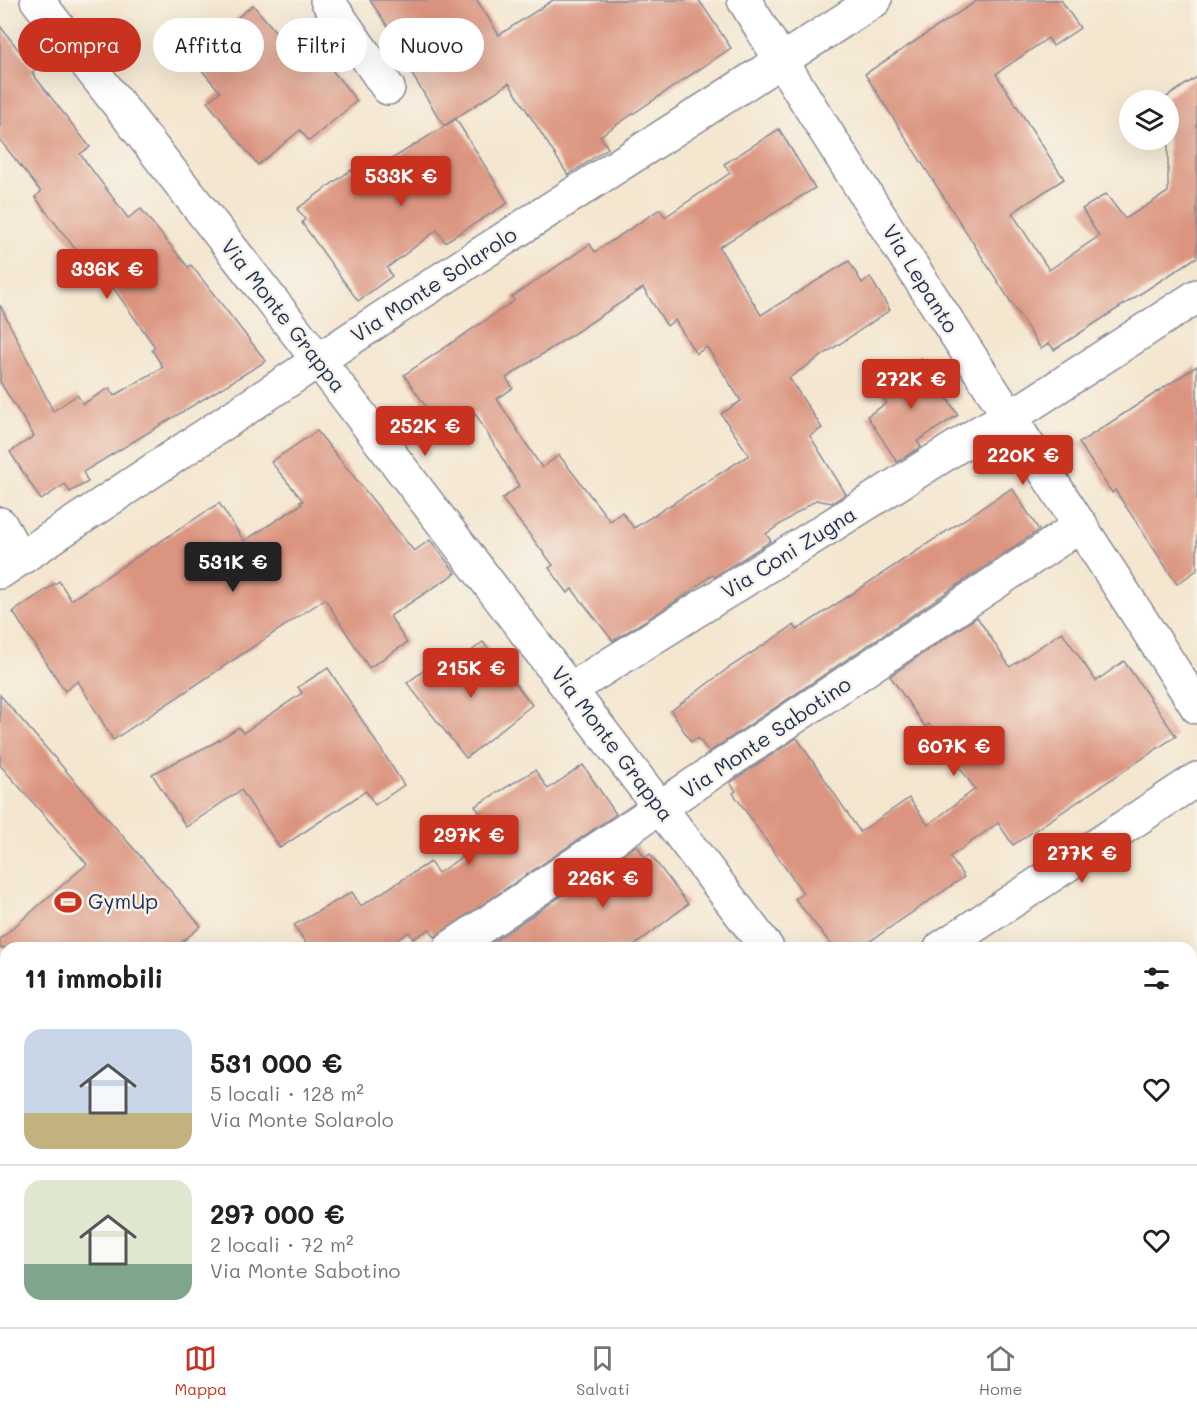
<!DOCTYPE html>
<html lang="it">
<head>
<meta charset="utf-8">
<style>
	:root { --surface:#fff; --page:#f2f2f2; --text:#202124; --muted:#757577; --line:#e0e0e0; --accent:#c8321e }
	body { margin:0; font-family:Mali,sans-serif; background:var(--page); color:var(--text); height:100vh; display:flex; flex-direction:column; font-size:22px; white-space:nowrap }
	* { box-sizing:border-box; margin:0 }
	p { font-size:20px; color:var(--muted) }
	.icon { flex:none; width:33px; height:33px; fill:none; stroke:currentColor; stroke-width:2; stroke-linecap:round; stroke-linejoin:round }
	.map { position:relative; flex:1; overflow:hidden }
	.panel { position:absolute; left:0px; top:942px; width:1197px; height:386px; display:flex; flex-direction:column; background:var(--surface); border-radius:18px 18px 0 0; box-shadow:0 6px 24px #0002 }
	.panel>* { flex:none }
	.guide { position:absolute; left:18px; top:18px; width:600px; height:54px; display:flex; gap:12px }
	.tools { position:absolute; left:1119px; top:90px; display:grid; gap:12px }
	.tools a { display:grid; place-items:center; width:60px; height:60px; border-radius:50%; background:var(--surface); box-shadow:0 6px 24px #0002; font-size:30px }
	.price { position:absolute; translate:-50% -51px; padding:0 14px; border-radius:6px; background:var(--accent); color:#fff; font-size:20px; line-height:39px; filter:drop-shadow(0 2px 3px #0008) }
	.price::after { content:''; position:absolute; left:50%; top:36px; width:18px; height:14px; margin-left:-9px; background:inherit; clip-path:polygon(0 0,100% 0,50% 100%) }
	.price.selected { background:#222; color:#fff }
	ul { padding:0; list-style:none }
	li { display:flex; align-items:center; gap:18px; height:150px; padding:0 24px }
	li+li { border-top:2px solid var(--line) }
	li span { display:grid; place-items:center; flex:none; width:168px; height:120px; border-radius:18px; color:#555 }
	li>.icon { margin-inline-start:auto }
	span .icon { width:72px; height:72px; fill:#fffc; stroke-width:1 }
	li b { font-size:26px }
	h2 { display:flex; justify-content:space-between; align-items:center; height:72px; padding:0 24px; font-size:26px }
	.chip { padding:0 21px; border-radius:27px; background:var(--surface); box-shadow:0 6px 24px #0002; font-size:21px; line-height:54px }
	.chip.selected { background:var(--accent); color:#fff }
	.menu { display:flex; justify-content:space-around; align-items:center; height:84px; border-top:2px solid var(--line); background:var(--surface); font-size:16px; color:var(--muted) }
	.menu a { display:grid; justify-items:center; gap:3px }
	.menu .selected { color:var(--accent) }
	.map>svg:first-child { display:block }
</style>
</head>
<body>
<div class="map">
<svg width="1197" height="1327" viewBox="0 0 1197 1327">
	<rect width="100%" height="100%" fill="#f7f3e8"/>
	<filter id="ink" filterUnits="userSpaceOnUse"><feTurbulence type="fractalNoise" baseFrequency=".0167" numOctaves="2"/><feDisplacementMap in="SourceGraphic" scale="12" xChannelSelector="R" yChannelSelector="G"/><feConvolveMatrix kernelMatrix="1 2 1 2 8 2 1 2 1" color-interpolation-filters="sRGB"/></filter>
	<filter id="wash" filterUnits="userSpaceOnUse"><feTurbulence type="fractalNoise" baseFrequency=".008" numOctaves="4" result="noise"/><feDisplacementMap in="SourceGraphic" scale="24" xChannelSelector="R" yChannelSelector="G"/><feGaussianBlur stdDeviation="1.35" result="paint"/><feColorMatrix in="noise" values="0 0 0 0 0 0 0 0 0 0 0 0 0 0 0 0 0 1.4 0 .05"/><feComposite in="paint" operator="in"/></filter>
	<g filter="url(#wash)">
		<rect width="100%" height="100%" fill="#f4e6cf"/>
		<g id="blocks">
			<g fill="#db947f" fill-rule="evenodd">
				<path d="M370 0H477L499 35 553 0H699L731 48 600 136 608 148 568 175 509 83 444 126 388 36 392 33Z"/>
				<path d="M978 0H1061L1080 28 1053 46 1048 38 996 74 1064 179 1012 213 1049 270 1099 236 1082 209 1106 194 1125 219 1168 192V100H1162L1197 77V257L1054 350 1049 343 1041 349 1032 335 865 74Z"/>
				<path d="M253 5 293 52 308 40 357 101 309 141 300 130 258 165 207 102 220 92 190 56Z"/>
				<path d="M0 26 35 71 32 73 90 147 80 154 128 218 141 209 188 267 191 265 266 361 83 472 88 482 70 492 65 484 41 500 10 452 34 436 0 382V305L53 411 77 395 83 404 109 388 114 396 163 367 152 350 155 347 112 286 107 290 35 197 41 192 0 140Z"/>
				<path d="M456 119 508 203 445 242 437 230 387 268 392 276 358 301 302 223 305 219 297 209 351 170 358 180Z"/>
				<path d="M779 129 815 188 719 247 761 315 849 261 862 283 870 277 890 310 789 378 822 428 810 436 846 494 832 503 816 500 766 534 771 541 714 577 712 575 684 596 613 641 572 589 568 593 549 568 553 565 502 499 519 486 475 413 445 434 404 375 514 301 512 297 590 244 595 252 660 209 665 217 730 173 724 164ZM643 288 667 326 675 320 696 354 707 347 741 401 721 414 749 455 634 528 622 512 610 521 559 455 542 468 497 399 513 388 506 378Z"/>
				<path d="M921 358 958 415 917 441 921 447 897 462 867 416 887 403 877 387Z"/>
				<path d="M1197 366V570L1177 584 1115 490 1112 493 1079 443Z"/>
				<path d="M317 431 414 551 430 540 456 573 390 616 407 643 369 668 325 599 113 740 78 681 65 691 13 612 59 581 71 600 219 503 244 541 302 504 300 502 303 501 271 462Z"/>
				<path d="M1012 488 1039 530 709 752 698 738 691 742 671 711 727 669 794 625 797 630Z"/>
				<path d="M977 617 1010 667 1062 632 1096 681 1124 661 1176 736 1013 845 998 823 950 857 964 877 860 948H834L795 899 803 893 733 793 736 791 730 783 797 738 860 832 909 798 928 825 975 789 929 724 925 727 890 676Z"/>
				<path d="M483 642 532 705 466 758 407 683 434 663 442 674Z"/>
				<path d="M328 668 404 785 375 805 366 791 280 848 241 790 186 827 152 774 214 743 239 727 243 733 302 693 298 687Z"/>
				<path d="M0 695 201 926 175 948H0V939L87 864 0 765Z"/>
				<path d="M583 765 616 814 435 937 430 929 413 939 409 932 385 948H309L294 925 352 892 361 906 430 862 438 873 495 835 475 806 535 770 548 789Z"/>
				<path d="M637 845 645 858 650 854 688 904 631 948H484Z"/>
			</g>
		</g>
	</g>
	<g filter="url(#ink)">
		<use href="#blocks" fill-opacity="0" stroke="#888a96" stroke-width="1.5"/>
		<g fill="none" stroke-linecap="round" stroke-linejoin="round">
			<defs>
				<g id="minor">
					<path d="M37 0 319 361 767 948"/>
					<path d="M327 0 388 88"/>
					<path d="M744 0C890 239 1047 471 1197 707"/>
					<path d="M0 524 20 559"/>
					<path d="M0 572 397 308 875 0"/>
					<path d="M571 689 982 431 1028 406 1197 296"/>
					<path d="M450 948 1081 525"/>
					<path d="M941 948 1197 779"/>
					<path d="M1059 1322 1063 1327"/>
					<path d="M363 1327 371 1322"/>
				</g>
				<path id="secondary" d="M0 1310 6 1317"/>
			</defs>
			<use href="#minor" stroke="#888a96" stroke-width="36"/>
			<use href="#secondary" stroke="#888a96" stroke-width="36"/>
			<use href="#minor" stroke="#fff" stroke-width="33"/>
			<use href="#secondary" stroke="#fff" stroke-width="33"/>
		</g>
	</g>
	<defs>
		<symbol id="stadium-bare" viewBox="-9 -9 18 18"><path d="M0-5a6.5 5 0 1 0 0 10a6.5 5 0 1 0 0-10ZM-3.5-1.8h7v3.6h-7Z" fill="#c8321e" stroke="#f7f3e8" stroke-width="2.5" paint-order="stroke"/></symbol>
	</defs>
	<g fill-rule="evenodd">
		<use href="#stadium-bare" x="49" y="883" width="38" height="38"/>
	</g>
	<g text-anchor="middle" stroke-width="5" stroke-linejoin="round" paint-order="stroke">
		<g font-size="21" fill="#1b2f5e" stroke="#f7f3e8">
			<text transform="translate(920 279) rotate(58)" y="7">Via Lepanto</text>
			<text transform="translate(434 285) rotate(-33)" y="7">Via Monte Solarolo</text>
			<text transform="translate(283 316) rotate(52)" y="7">Via Monte Grappa</text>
			<text transform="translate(789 553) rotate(-32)" y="7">Via Coni Zugna</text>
			<text transform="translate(766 738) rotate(-34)" y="7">Via Monte Sabotino</text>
			<text transform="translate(612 744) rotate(53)" y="7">Via Monte Grappa</text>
		</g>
		<g font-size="21" fill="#1b2f5e" stroke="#f7f3e8" text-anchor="start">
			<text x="88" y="909">GymUp</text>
		</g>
	</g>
</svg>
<div class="tools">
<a><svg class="icon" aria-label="layers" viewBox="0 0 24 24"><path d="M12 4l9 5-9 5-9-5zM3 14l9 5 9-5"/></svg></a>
</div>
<b class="price" style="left:401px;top:207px">533K €</b>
<b class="price" style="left:107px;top:300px">336K €</b>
<b class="price" style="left:911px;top:410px">272K €</b>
<b class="price" style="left:425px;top:457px">252K €</b>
<b class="price" style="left:1023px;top:486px">220K €</b>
<b class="price selected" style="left:233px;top:593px">531K €</b>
<b class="price" style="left:471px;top:699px">215K €</b>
<b class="price" style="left:954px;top:777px">607K €</b>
<b class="price" style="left:469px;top:866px">297K €</b>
<b class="price" style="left:1082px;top:884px">277K €</b>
<b class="price" style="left:603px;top:909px">226K €</b>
<div class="guide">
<a class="chip selected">Compra</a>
<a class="chip">Affitta</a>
<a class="chip">Filtri</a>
<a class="chip">Nuovo</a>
</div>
<section class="panel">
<h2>11 immobili<svg class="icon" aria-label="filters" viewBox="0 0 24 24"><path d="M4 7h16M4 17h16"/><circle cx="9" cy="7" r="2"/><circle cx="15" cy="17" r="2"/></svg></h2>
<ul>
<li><span style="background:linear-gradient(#c9d6e8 70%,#c2b280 0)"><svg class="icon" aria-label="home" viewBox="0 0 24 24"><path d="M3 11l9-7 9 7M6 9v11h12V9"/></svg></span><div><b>531 000 €</b><p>5 locali · 128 m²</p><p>Via Monte Solarolo</p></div><svg class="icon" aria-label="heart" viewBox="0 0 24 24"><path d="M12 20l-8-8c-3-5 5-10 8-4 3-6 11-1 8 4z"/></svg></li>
<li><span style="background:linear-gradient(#dfe7d0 70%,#7fa58c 0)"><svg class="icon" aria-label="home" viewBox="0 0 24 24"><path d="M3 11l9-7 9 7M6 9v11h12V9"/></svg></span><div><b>297 000 €</b><p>2 locali · 72 m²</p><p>Via Monte Sabotino</p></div><svg class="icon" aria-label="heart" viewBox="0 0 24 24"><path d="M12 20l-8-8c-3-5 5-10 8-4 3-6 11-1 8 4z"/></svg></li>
</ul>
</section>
</div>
<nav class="menu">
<a class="selected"><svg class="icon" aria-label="map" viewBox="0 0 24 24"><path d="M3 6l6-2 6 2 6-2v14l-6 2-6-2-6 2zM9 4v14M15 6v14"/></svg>Mappa</a>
<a><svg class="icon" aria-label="saved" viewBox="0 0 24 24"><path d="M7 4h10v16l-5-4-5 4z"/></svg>Salvati</a>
<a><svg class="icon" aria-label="home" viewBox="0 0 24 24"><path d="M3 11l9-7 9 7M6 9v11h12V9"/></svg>Home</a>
</nav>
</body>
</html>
